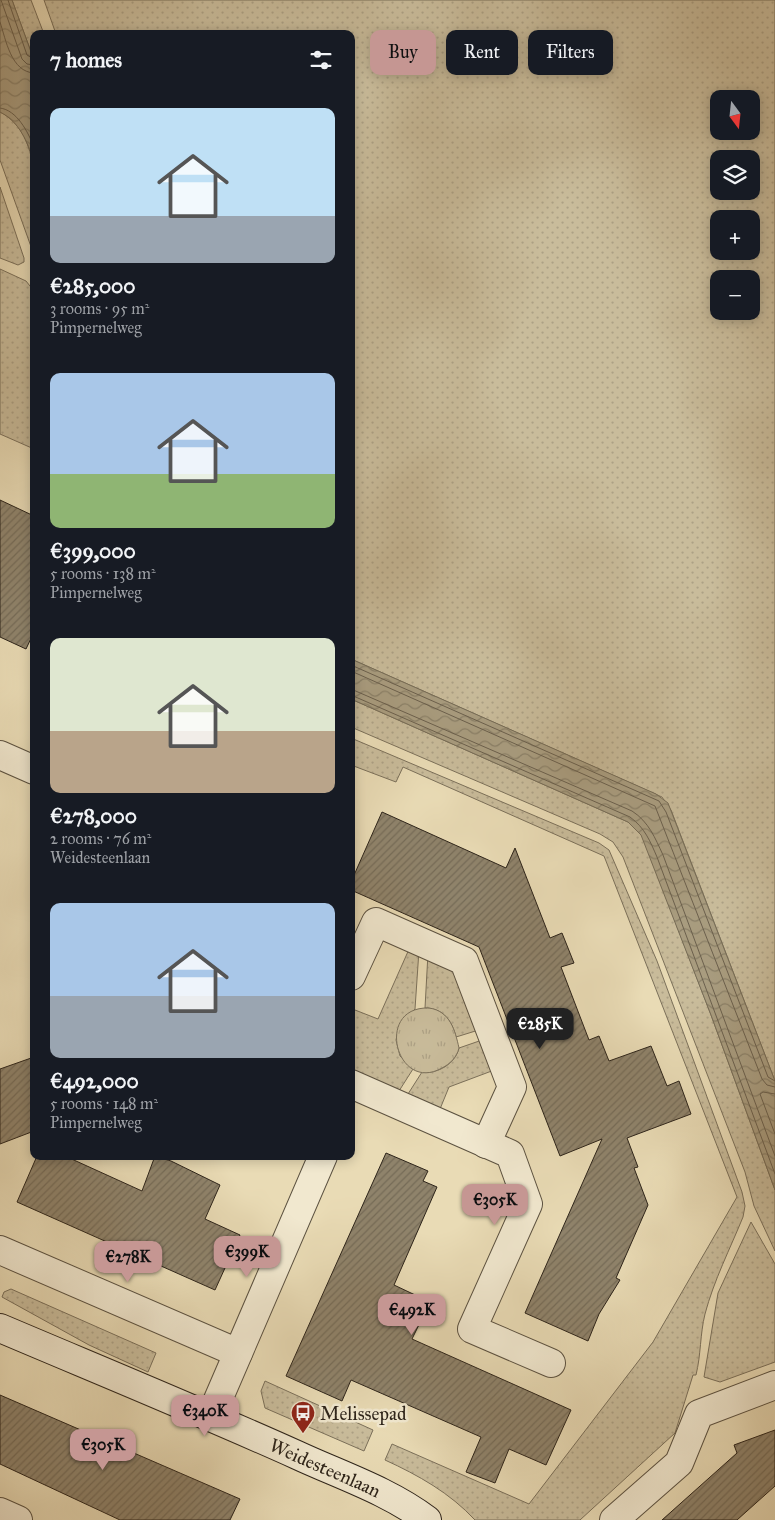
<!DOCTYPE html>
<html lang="en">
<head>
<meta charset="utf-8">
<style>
	:root { --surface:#171b24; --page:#20242c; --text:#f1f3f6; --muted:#9ea1a6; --accent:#c59692 }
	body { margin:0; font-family:"IM FELL Great Primer",serif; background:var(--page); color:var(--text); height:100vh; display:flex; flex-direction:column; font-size:19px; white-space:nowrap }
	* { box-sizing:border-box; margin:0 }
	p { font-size:16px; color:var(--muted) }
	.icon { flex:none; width:28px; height:28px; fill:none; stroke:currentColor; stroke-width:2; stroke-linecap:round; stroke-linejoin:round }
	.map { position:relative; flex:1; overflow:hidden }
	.details { position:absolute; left:30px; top:30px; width:325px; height:1130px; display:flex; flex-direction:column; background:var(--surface); border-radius:10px; box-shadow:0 2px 12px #0003 }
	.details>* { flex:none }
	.banner { position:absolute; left:370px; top:30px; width:330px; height:45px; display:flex; gap:10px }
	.needle { width:32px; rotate:165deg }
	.controls { position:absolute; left:710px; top:90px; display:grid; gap:10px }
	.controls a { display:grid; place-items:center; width:50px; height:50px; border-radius:10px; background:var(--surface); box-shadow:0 2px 12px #0003; font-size:25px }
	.price { position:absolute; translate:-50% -42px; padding:0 11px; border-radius:10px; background:var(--accent); color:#111; font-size:16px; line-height:32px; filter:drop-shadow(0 1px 2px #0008) }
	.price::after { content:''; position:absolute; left:50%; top:30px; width:15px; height:11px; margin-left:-8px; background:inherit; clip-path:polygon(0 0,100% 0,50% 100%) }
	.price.active { background:#222; color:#fff }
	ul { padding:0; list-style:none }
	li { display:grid; align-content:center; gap:10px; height:265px; padding:0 20px }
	li span { display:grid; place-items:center; height:155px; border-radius:10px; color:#555 }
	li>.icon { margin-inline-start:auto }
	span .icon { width:90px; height:90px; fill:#fffc; stroke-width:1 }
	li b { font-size:21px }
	h2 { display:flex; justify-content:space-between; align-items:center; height:60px; padding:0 20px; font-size:21px }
	.tag { padding:0 18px; border-radius:10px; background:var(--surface); box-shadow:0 2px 12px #0003; font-size:18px; line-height:45px }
	.tag.active { background:var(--accent); color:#111 }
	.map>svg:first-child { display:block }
</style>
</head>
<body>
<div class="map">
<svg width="775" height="1520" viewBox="0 0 775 1520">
	<defs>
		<pattern id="grass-dots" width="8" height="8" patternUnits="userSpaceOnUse" patternTransform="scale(1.25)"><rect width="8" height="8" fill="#c9bc9b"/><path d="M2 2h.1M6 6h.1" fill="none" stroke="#ada185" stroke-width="1.8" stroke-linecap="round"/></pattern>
		<pattern id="park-tufts" width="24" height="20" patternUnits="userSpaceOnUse" patternTransform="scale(1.25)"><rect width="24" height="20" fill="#c9bc9b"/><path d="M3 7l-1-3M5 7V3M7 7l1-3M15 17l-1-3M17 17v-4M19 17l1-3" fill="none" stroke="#ada185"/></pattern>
		<pattern id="water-waves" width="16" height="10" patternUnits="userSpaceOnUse" patternTransform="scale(1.25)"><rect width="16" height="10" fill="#a99d80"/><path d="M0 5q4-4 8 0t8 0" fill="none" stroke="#8a8068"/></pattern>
		<pattern id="building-hatch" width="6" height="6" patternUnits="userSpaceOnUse" patternTransform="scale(1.25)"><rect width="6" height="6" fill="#8f836b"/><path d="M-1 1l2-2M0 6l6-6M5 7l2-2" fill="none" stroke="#756b57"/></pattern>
	</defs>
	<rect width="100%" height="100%" fill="#e9dbb5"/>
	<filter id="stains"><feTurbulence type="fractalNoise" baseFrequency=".004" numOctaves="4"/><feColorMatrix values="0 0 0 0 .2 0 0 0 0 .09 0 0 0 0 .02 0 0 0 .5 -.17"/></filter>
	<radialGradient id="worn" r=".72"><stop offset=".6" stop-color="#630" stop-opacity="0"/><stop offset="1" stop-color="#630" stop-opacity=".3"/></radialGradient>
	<g fill="url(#grass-dots)" stroke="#7b705a" fill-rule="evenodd">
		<path d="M12 0H31L44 34H34V60Z"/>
		<path d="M44 0H775V1081L671 810 662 797 351 659V34H56ZM719 99H751V131H719ZM719 159H751V191H719ZM719 219H751V251H719ZM719 279H751V311H719Z"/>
		<path d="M0 112C46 135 34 212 34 255L0 160Z"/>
		<path d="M0 187 24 258V262L18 265 0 258Z"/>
		<path d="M0 269 26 281 34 291V449L0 434Z"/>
		<path d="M351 699 628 822 642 835 711 1015 775 1190V1251L754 1206 745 1172 623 857 613 842 600 834 351 727Z"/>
		<path d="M351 738 599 843 609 850 657 961 742 1192 745 1206 743 1217C730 1249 714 1280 705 1314 700 1334 701 1355 696 1375H693L675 1433 580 1520H475C450 1493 418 1475 385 1460L392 1444 529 1504 653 1342 737 1197 604 856 403 767 396 782 351 765Z"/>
		<path d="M410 947 419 950 415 1009 399 1026 396 1040 400 1056 413 1069 399 1091 351 1069V1019L355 1010 378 1019Z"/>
		<path d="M428 953 458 967 482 1029 456 1037C452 1021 443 1008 425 1008Z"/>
		<path d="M485 1039 497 1069 449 1087 440 1109 408 1094 422 1072C438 1074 455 1064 459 1048Z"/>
		<path d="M751 1222 775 1264V1362L720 1382 704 1377 718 1293Z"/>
		<path d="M11 1289 156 1353 148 1372 89 1345 2 1297 4 1292Z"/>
		<path d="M265 1381 373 1430 364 1451 265 1408 261 1391Z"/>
	</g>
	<path fill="url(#park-tufts)" stroke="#7b705a" d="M429 1008C450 1011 455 1030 459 1048 457 1057 450 1064 442 1068 396 1094 374 1006 429 1008Z"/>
	<g fill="url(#water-waves)" stroke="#776d57">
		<path d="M0 0H12L34 60V161C27 142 20 122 0 112Z"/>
		<path d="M351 659 656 794 668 803 775 1081V1190L711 1015 641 835 628 822 351 699Z"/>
	</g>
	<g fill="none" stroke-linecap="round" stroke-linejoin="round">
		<g stroke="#6b604d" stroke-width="1">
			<path d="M1 0 22 59 27 64 34 65"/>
			<path d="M8 0 27 55 34 59"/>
			<path d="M0 22C6 40 11 72 34 73"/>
			<path d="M0 108C17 110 28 132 34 147"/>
			<path d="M351 665 659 801 666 812 768 1077 775 1081"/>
			<path d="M351 671 655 806 762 1079 767 1085 775 1087"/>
			<path d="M351 689 632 811C649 822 655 838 663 855L775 1156"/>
			<path d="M351 695 630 817C645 828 650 841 657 857L775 1174"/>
			<path d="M775 1094 763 1092 760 1094 775 1134"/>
		</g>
	</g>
	<g fill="url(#building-hatch)" stroke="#2d241a">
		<path d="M0 500 34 516V632L26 649 0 637Z"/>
		<path d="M382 812 506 868 515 848 550 938 562 933 574 963 561 967 589 1040 599 1036 609 1061 651 1046 667 1086 679 1081 691 1114 627 1138 638 1167 634 1168 648 1205 616 1278 620 1280 599 1314 588 1341 525 1313 602 1139 560 1156 479 947 351 890V882Z"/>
		<path d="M34 1057V1131L0 1144V1069Z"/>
		<path d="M386 1153 428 1171 423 1181 437 1187 394 1285 430 1302 412 1339 571 1410 546 1465 509 1449 495 1483 466 1472 481 1437 351 1380 342 1401 286 1376Z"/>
		<path d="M37 1156H65L142 1191 155 1156 171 1161 220 1185 205 1219 240 1235 215 1290 17 1202Z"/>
		<path d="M0 1395 240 1499 230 1520H120L0 1464Z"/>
		<path d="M775 1430V1486L737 1520H662L737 1453 734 1445Z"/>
	</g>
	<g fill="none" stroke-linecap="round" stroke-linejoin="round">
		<defs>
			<g id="street">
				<path d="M0 755 34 770"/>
				<path d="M351 976 376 922 464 961 512 1087 486 1144"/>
				<path d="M351 1084 510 1154 528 1204 472 1329 551 1363"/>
				<path d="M0 1250 238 1353"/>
				<path d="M211 1416 323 1156"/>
				<path d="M0 1512 18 1520"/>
				<path d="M614 1520 679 1463 699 1414 775 1385"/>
			</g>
			<g id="secondary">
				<path id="s1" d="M0 1328C99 1370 199 1411 297 1455 340 1475 389 1491 427 1520"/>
			</g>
		</defs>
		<use href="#street" stroke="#5c5241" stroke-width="30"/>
		<use href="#secondary" stroke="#2d241a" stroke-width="30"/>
		<use href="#street" stroke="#f1e8cf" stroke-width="28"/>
		<use href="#secondary" stroke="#f1e8cf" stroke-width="28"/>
	</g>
	<defs>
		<symbol id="bus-pin" viewBox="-11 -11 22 30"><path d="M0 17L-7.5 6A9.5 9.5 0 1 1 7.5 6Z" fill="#8f2418" stroke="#f1e8cf"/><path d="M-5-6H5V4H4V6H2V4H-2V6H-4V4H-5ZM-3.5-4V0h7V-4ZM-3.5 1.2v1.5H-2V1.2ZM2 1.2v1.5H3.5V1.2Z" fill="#fff"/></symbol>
	</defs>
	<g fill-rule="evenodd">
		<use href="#bus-pin" x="289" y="1399" width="28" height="38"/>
	</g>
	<g text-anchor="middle" stroke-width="5" stroke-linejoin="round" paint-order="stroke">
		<g font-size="19" fill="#2d241a" stroke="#f1e8cf" text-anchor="start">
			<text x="320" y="1420">Melissepad</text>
		</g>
		<g font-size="19" fill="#2d241a" stroke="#f1e8cf">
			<text dy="7" stroke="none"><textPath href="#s1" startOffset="354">Weidesteenlaan</textPath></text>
		</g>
	</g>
	<rect width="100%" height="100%" filter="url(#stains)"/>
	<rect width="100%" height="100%" fill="url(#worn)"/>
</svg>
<div class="controls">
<a><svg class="needle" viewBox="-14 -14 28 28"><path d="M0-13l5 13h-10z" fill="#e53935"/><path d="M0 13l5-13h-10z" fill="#9ea1a6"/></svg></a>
<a><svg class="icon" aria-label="layers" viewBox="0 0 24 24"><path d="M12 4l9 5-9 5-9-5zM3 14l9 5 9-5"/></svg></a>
<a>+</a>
<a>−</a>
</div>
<b class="price active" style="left:540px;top:1050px">€285K</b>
<b class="price" style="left:495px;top:1226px">€305K</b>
<b class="price" style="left:247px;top:1278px">€399K</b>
<b class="price" style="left:128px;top:1283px">€278K</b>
<b class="price" style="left:412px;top:1336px">€492K</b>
<b class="price" style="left:205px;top:1437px">€340K</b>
<b class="price" style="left:103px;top:1471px">€305K</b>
<div class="banner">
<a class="tag active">Buy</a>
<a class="tag">Rent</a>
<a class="tag">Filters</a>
</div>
<section class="details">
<h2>7 homes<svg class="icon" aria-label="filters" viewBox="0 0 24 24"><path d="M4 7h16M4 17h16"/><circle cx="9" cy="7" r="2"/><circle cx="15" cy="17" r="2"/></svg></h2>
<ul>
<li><span style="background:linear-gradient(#bfe0f5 70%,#9aa5b1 0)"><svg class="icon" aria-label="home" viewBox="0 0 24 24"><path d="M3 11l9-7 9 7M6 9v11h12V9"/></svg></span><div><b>€285,000</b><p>3 rooms · 95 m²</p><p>Pimpernelweg</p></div></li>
<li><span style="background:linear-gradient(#a9c7e8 65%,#8fb573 0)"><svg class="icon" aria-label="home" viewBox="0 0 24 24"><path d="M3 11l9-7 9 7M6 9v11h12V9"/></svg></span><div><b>€399,000</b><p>5 rooms · 138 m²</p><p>Pimpernelweg</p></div></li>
<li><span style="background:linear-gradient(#dfe7d0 60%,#b9a48a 0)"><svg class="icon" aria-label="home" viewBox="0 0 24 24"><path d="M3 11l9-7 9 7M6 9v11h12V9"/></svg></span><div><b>€278,000</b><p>2 rooms · 76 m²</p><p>Weidesteenlaan</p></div></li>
<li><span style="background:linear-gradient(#a9c7e8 60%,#9aa5b1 0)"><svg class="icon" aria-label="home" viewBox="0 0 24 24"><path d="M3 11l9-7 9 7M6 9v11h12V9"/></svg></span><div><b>€492,000</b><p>5 rooms · 148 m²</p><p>Pimpernelweg</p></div></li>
</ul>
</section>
</div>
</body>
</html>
